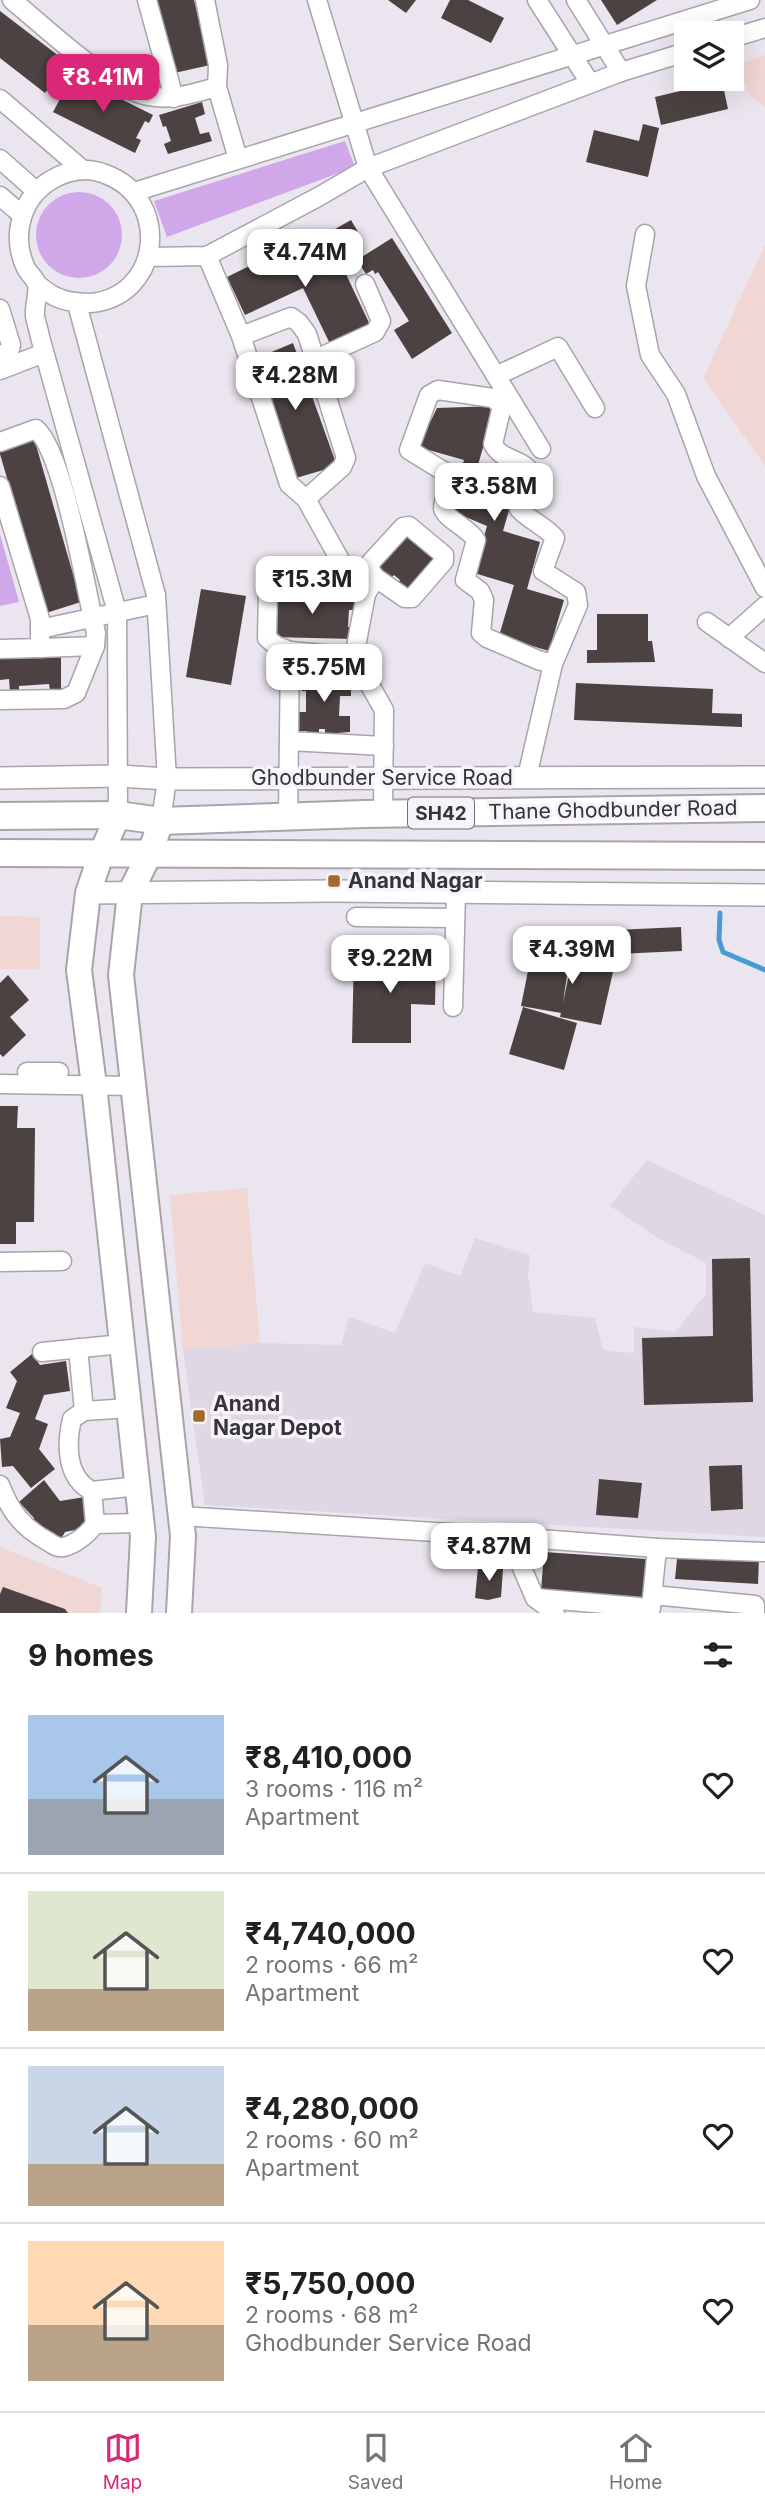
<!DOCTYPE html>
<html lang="en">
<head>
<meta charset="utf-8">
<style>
	:root { --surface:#fff; --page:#f6f6f6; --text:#202124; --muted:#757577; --line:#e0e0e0; --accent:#db2777 }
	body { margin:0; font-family:Inter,sans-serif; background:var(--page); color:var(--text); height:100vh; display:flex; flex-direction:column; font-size:26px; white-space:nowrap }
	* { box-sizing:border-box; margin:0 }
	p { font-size:23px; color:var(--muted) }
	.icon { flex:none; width:38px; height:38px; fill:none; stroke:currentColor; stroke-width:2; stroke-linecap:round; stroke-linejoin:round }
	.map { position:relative; height:1613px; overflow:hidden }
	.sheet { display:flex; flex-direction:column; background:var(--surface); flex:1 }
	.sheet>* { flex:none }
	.controls { position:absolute; left:674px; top:21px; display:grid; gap:14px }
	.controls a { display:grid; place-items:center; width:70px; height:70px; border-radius:0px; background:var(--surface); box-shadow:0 7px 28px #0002; font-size:35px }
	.price { position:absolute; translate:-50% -60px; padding:0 16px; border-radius:14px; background:#fff; color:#222; font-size:23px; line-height:46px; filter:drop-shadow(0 2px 4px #0008) }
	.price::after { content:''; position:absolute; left:50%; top:42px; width:21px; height:16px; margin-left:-10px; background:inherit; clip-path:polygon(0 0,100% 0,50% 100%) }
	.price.active { background:var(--accent); color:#fff }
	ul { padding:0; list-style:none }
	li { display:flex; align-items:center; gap:21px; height:175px; padding:0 28px }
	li+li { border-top:2px solid var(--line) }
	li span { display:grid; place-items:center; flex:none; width:196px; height:140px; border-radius:0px; color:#555 }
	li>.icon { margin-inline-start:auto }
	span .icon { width:84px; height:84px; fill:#fffc; stroke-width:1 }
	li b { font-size:30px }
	h2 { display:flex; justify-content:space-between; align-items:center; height:84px; padding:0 28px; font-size:30px }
	.dock { display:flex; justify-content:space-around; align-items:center; height:98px; border-top:2px solid var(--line); background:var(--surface); font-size:19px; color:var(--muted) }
	.dock a { display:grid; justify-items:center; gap:4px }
	.dock .active { color:var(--accent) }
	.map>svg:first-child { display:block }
</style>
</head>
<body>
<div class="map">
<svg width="765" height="1613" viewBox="0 0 765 1613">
	<rect width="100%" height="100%" fill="#eae5ee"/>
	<g fill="#f1d7d4">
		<path d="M765 55V107L749 96 737 65Z"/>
		<path d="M765 245V466L703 378Z"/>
		<path d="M0 916 40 917V969H0Z"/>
		<path d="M247 1188 260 1343 183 1350 170 1195Z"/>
		<path d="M0 1547 102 1588 100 1613H0Z"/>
	</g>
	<path fill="#e0d7e5" d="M647 1160 765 1215V1537L205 1505 183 1350 260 1343 341 1345 349 1317 395 1333 425 1263 460 1276 475 1238 530 1255 528 1275 533 1312 595 1318 603 1350 634 1353V1327L675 1332 706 1294V1263L658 1238 610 1206Z"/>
	<g fill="#d0a8ea">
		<path d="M345 141 355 167 167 237 154 201Z"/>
		<circle cx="79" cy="235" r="43"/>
		<path d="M0 534 19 602 0 606Z"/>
	</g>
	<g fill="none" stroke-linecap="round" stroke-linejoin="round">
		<path stroke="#499bd7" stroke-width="5" d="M720 913 719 940 723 952 765 970"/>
	</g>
	<g fill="#4b4241">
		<path d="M155 0H194L210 65 170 74Z"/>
		<path d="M388 0H416L406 13Z"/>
		<path d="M450 0H468L504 18 491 43 441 18Z"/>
		<path d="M601 0H657L617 25Z"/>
		<path d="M0 11 68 63 45 93 0 58Z"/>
		<path d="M75 76 153 115 149 123 145 121 136 138 141 140 135 153 53 112 61 97 64 99Z"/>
		<path d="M722 81 728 109 661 125 655 97Z"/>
		<path d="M202 102 205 114 195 118 200 134 209 132 212 141 168 154 164 144 171 141 166 126 163 127 159 115Z"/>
		<path d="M643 124 659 128 648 177 586 162 594 130 639 141Z"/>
		<path d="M351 220 361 237 357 240 359 244 345 252 340 242 335 245 328 233Z"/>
		<path d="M392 238 452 333 412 359 394 330 409 321 378 272 375 274 373 270 366 274 357 260Z"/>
		<path d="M302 240 305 246 309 244 313 252 321 247 324 254 334 249 372 329 332 348 303 288 245 315 227 277Z"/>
		<path d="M293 343 337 466 296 478 255 359Z"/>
		<path d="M495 406 478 465 519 476 503 531 540 542 527 589 564 600 549 651 499 636 514 585 474 573 487 526 449 510 464 460 418 447 437 408Z"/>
		<path d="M34 438 81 602 46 613 0 454V448Z"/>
		<path d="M405 527 421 541 417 545 423 550 427 545 441 557 410 595 397 585 400 580 394 575 390 579 374 566Z"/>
		<path d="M201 589 246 596 231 685 186 677Z"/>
		<path d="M272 591 288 592V596H301V592H329V598L341 599 340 595H355V610H349L348 627H354V639L271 637Z"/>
		<path d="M597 614H648V641H652L655 662 587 663V650H597Z"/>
		<path d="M61 655V689L50 690 49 684 19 686V692H10L9 679 0 680V656Z"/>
		<path d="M310 672H321V677H327V673H340V677H351V696H340L339 716H350V732L325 734V729H319V734H307V731H297L298 712H306V691H302V676H310Z"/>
		<path d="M576 683 713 689 712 713 742 714V727L574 720Z"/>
		<path d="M681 927 682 951 617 954 616 930Z"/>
		<path d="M575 945 617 954 601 1025 560 1017 561 1013 521 1006 530 961 568 968 563 1003Z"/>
		<path d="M354 954 436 956 435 1005 411 1004V1043H352Z"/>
		<path d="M8 975 29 1000 10 1017 26 1035 3 1057 0 1054V983Z"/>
		<path d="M523 1007 577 1023 564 1070 509 1054Z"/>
		<path d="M0 1106H18L17 1128H35L34 1222H16V1244H0Z"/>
		<path d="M750 1258 753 1402 644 1405 642 1338 713 1336 712 1259Z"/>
		<path d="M32 1354 40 1365 66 1361 70 1391 44 1395 35 1419 48 1424 39 1449 55 1469 31 1488 13 1466 2 1467 0 1439 10 1437 20 1413 6 1408 17 1381 10 1372Z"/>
		<path d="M742 1465 743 1509 711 1511 709 1466Z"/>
		<path d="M599 1479 642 1483 638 1518 596 1515Z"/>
		<path d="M44 1480 60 1501 85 1497 90 1527 65 1532 58 1544 30 1529 34 1518 19 1502Z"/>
		<path d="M544 1552 646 1559 643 1599 541 1591Z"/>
		<path d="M721 1557H759L758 1584 675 1579 677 1559Z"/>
		<path d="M478 1567 503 1569 501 1597 488 1600 475 1598Z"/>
		<path d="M3 1587 65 1609 68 1613H0V1594Z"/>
	</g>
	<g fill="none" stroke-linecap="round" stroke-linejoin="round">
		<defs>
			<g id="minor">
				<path d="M12 0C45 27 108 88 148 96 172 101 194 93 217 87L218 65 205 0"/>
				<path d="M147 0 174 98"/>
				<path d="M317 0 368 168 541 449"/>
				<path d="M537 0 590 83"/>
				<path d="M576 0 621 72"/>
				<path d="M732 38 765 28"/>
				<path d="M217 87 238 159"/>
				<path d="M0 99 83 170"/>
				<path d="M0 159 36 191"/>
				<path d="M134 192 750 0"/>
				<path d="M0 196 22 215"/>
				<path d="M645 234 636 286 650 355 676 394 706 476 765 588"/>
				<path d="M207 256 241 336 289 484 306 499 355 587 366 594 376 578 369 569 371 562 403 527 409 526 444 555V561L412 598H405L376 578"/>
				<path d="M148 257 207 256 318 197 368 168 621 72 686 52"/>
				<path d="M37 284C42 288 48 293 54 296 65 302 78 303 90 303 162 297 172 198 105 174 88 167 68 170 53 179 22 196 11 234 25 266 27 272 34 277 37 284 39 293 34 306 35 316 36 323 39 330 40 337L117 612 118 815"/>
				<path d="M77 304 156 595 167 779 161 821"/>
				<path d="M0 309 11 345 9 352 0 355"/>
				<path d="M241 336 291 317 299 323 307 334 346 458 342 467 306 499"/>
				<path d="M314 360 375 332 381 321 365 284"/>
				<path d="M0 370 44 353"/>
				<path d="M496 376 558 347 595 408"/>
				<path d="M0 442 36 429C64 453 86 591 96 633L95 646 76 693 64 699 0 700"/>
				<path d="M0 486 40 619V648L0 649"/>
				<path d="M707 622 765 663"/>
				<path d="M40 629 156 604"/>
				<path d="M729 638 765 606"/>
				<path d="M40 648 95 646"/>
				<path d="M290 651 354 657 384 710 383 814"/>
				<path d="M354 657 366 594"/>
				<path d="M289 741 384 746"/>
				<path d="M527 777 553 664 578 605 576 592 543 571 555 538C545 526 530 521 519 509L532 474C523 458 501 461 493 444L502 406 493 398 438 390 429 395 409 450 448 474 451 480C449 488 443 500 443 508 444 518 470 529 476 540L465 580 480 591 484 600 481 633 487 638 538 660 553 664"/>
				<path d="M288 817 290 651 275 645 267 638 268 592 271 584 355 587"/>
				<path d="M356 917 455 918"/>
				<path d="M453 1007 456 892"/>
				<path d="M27 1072H59"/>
				<path d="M0 1084 135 1086"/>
				<path d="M0 1262 62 1261"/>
				<path d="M78 1348 84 1411 72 1419C66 1445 66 1478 92 1491L95 1524"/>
				<path d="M42 1352 122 1344"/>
				<path d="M84 1411 129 1408"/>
				<path d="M0 1485C11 1513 23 1528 49 1542 53 1545 59 1548 64 1547 76 1544 89 1533 95 1524L141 1523"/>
				<path d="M92 1491 138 1486"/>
				<path d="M181 1516 514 1537 517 1556 535 1598 555 1613"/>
				<path d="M514 1537 657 1548 651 1608 535 1598"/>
				<path d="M657 1548 765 1552"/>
				<path d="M653 1595 755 1605V1613"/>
			</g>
			<g id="tertiary">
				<path d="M0 778 119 776 167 779 765 777"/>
				<path d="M88 893 332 891 765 895"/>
			</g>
			<g id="secondary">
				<path d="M118 815 102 852 88 893 79 970 94 1085 143 1537 139 1613"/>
				<path d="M161 821 150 853 130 893 121 975 183 1536 179 1613"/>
			</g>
			<g id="primary">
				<path d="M0 816 118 815 161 821 364 814 765 808"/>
				<path d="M0 853 765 856"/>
			</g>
		</defs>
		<use href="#minor" stroke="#a8a4ab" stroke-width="21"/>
		<use href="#tertiary" stroke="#a8a4ab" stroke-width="24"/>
		<use href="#secondary" stroke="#a8a4ab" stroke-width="28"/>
		<use href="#primary" stroke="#a8a4ab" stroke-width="30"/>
		<use href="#minor" stroke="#fff" stroke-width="18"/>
		<use href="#tertiary" stroke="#fff" stroke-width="21"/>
		<use href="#secondary" stroke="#fff" stroke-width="24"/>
		<use href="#primary" stroke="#fff" stroke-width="26"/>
	</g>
	<g fill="#a56a2b" stroke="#f7f3fb" stroke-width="2.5">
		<rect x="327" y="874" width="14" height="14" rx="3.5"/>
		<rect x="192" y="1409" width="14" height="14" rx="3.5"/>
	</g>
	<g text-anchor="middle" stroke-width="7" stroke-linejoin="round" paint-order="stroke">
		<rect fill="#f7f3fb" stroke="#706d72" stroke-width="2" x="408" y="797.5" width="66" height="31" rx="5"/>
		<g font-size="19" font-weight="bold" fill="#363438">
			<text x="441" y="820">SH42</text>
		</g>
		<g font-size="21" fill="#363438" stroke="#f7f3fb">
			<text x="382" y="785">Ghodbunder Service Road</text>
			<text transform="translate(613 810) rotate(-1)" y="7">Thane Ghodbunder Road</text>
		</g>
		<g font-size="21" font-weight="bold" fill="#363438" stroke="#f7f3fb" text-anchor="start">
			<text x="348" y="888">Anand Nagar</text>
			<text x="213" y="1411">Anand<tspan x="213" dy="24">Nagar Depot</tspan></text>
		</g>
	</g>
</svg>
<div class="controls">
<a><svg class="icon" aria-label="layers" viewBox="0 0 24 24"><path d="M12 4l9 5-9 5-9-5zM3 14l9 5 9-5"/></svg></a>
</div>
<b class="price active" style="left:103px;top:114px">₹8.41M</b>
<b class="price" style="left:305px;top:289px">₹4.74M</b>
<b class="price" style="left:295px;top:412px">₹4.28M</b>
<b class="price" style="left:494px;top:523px">₹3.58M</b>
<b class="price" style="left:312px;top:616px">₹15.3M</b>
<b class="price" style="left:324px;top:704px">₹5.75M</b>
<b class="price" style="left:572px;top:986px">₹4.39M</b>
<b class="price" style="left:390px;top:995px">₹9.22M</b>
<b class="price" style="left:489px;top:1583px">₹4.87M</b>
</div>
<section class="sheet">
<h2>9 homes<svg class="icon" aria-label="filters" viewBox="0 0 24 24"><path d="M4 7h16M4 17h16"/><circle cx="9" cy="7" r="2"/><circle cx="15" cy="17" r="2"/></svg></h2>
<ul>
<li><span style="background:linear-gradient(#a9c7e8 60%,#9aa5b1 0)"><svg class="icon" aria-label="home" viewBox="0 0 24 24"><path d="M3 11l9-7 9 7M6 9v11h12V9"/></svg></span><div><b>₹8,410,000</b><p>3 rooms · 116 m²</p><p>Apartment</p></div><svg class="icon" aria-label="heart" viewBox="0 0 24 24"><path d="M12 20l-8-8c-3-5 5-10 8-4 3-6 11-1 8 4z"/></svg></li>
<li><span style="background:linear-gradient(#dfe7d0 70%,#b9a48a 0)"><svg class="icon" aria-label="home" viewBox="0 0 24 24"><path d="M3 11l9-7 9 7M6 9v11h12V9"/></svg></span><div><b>₹4,740,000</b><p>2 rooms · 66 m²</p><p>Apartment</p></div><svg class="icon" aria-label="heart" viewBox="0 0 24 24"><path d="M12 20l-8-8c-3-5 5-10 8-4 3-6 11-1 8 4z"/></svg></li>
<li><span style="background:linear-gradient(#c9d6e8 70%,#b9a48a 0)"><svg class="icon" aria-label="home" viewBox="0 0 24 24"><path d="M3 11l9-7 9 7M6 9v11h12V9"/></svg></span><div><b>₹4,280,000</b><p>2 rooms · 60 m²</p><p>Apartment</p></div><svg class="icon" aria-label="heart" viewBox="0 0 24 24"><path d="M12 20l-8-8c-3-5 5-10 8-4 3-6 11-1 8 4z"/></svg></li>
<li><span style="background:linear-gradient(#ffd9b3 60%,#b9a48a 0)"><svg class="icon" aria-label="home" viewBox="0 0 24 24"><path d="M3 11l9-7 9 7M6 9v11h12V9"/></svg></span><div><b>₹5,750,000</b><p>2 rooms · 68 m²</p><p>Ghodbunder Service Road</p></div><svg class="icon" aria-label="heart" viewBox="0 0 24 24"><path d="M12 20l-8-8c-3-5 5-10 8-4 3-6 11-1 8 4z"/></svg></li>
</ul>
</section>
<nav class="dock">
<a class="active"><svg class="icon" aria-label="map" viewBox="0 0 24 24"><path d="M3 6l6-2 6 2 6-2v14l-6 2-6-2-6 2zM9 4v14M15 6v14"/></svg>Map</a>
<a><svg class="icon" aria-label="saved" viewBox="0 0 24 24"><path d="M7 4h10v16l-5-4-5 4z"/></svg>Saved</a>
<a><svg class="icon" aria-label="home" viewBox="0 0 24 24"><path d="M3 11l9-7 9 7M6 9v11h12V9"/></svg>Home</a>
</nav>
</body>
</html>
